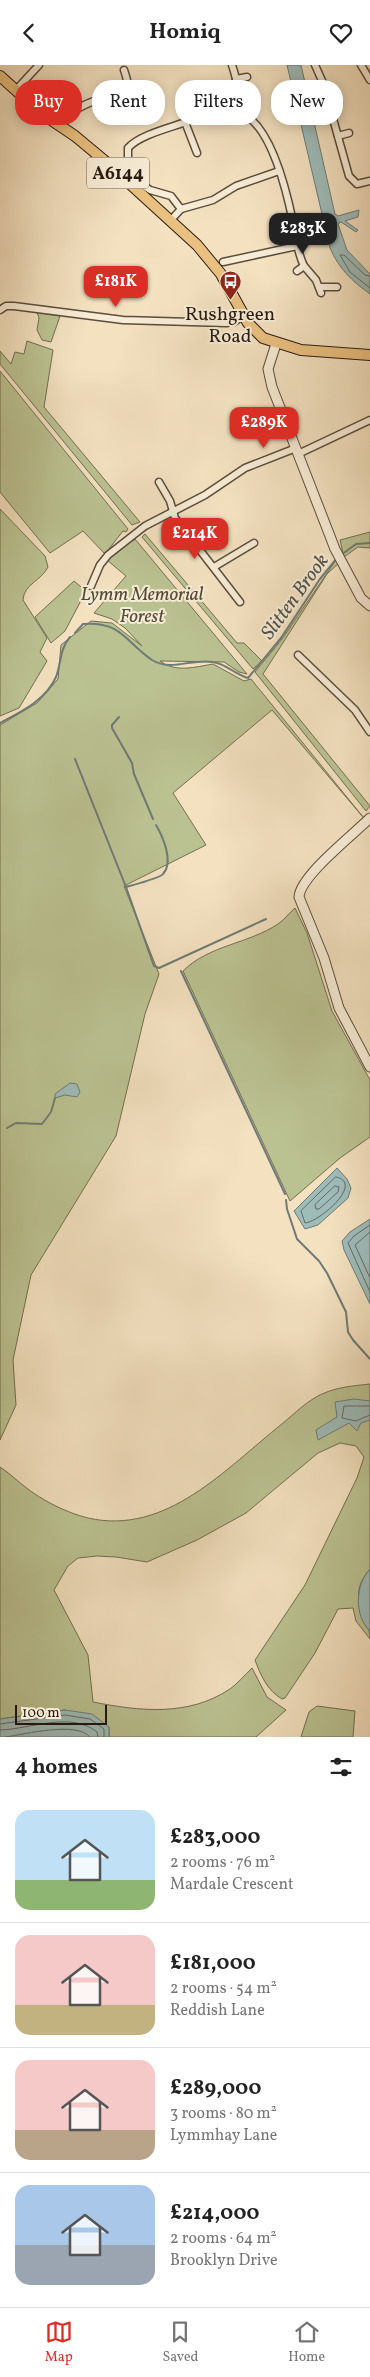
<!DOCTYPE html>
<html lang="en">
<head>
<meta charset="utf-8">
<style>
	:root { --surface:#fff; --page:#f2f2f2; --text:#222; --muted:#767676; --line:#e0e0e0; --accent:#d93025 }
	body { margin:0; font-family:Vollkorn,serif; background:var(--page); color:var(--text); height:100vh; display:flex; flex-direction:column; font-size:19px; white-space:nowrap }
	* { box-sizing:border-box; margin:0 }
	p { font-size:16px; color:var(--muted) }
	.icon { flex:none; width:28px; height:28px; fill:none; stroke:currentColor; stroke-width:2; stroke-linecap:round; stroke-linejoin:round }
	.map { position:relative; height:1672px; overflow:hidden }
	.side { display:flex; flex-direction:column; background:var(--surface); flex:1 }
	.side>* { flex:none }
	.hud { position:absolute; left:15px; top:15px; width:340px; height:45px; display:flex; gap:10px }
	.scale { position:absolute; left:15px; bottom:12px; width:92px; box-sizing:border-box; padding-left:5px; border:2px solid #281a11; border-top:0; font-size:14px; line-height:18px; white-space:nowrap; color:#281a11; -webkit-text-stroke:4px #f7ecd6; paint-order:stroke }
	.price { position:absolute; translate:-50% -42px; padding:0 11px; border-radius:10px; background:var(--accent); color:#fff; font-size:16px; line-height:32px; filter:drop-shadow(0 1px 2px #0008) }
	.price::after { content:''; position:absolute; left:50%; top:30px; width:15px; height:11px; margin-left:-8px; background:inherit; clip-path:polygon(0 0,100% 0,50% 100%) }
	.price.active { background:#222; color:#fff }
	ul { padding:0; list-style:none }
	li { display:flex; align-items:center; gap:15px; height:125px; padding:0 15px }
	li+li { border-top:1px solid var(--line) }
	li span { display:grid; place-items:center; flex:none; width:140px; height:100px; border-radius:15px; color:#555 }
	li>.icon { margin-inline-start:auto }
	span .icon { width:60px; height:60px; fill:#fffc; stroke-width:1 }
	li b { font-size:21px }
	h2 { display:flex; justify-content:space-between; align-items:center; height:60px; padding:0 15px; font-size:21px }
	.tag { padding:0 18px; border-radius:20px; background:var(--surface); box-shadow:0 2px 12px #0003; font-size:18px; line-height:45px }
	.tag.active { background:var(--accent); color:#fff }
	header { display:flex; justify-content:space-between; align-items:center; height:65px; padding:0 15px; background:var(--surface); font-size:22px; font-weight:700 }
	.tab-bar { display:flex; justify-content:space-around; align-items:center; height:70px; border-top:1px solid var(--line); background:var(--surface); font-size:14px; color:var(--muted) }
	.tab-bar a { display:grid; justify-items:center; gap:2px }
	.tab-bar .active { color:var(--accent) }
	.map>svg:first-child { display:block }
</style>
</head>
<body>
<header><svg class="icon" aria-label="back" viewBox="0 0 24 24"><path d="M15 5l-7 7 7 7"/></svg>Homiq<svg class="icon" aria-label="heart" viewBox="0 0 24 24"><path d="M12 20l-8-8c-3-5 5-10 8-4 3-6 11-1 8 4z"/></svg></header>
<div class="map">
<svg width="370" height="1672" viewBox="0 0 370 1672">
	<rect width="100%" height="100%" fill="#f3e1c0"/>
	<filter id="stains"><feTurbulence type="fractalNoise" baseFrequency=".004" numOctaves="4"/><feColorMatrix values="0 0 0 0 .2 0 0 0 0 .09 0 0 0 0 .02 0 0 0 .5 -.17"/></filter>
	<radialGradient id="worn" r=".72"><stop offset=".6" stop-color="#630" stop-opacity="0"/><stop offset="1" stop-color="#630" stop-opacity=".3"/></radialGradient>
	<g fill="#bbc292" stroke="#726e52">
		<path d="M37 247 60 251 51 277 42 275 37 265 39 253Z"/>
		<path d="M27 276 53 285 44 342 140 457 132 460 0 299V286L11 299 15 287 24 289Z"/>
		<path d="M0 306 128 464 126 467 123 466 105 489 83 466 50 488 0 427Z"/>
		<path d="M0 444 45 491 48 502C41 516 24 519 23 535L47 573 40 587 47 596 19 643 0 651Z"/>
		<path d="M370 467V483L358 482 344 492 340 475Z"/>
		<path d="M145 469 237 578H244L262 596 253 604 142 472Z"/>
		<path d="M135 474 247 609 239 607 224 597 160 596C176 608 195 602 213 599L244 616 251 614 363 752 272 645 173 728 206 780 124 821 159 909 145 949 116 1071 31 1210 13 1295 16 1340 0 1375V660L37 638 58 614 61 580 91 556 112 558 142 581 125 563 112 554 94 548 126 511 107 495 111 490Z"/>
		<path d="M336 495 339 498 327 509 263 609 370 741 366 746 255 607 282 574Z"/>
		<path d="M74 516 86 526 65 566 51 578 35 552Z"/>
		<path d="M295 843 307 868 332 946 370 1015V1072L340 1093 290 1136 183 906C209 880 248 879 278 859 284 855 289 848 295 843Z"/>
		<path d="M370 1319V1504C344 1534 370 1549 370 1574L356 1556 353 1543 338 1544 315 1588 285 1633 282 1634C267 1625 261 1611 255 1595L305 1520 357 1413 364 1392 356 1381 340 1378 318 1388 246 1448 197 1475 147 1497 116 1492 97 1491 78 1493 68 1501 54 1525 88 1590 93 1637C139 1646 188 1652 230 1624 238 1618 245 1610 252 1603L267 1632 286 1645 256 1672H109V1662L65 1645 0 1654V1402C8 1407 16 1415 24 1421 41 1435 67 1448 88 1453 167 1471 226 1403 282 1359 294 1349 308 1335 322 1329 337 1322 353 1321 370 1319Z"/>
		<path d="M317 1641 355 1646 353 1672H301L309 1647Z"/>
	</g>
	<g fill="#9ebcba" stroke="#6f7b76">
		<path d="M287 0H301L335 149 338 151 359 145 358 152 345 156 358 165 356 167 341 157 338 159 347 185 370 209V229C352 216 339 204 330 183Z"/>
		<path d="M70 1018 77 1019 80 1027 77 1032 65 1030 55 1033V1029Z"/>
		<path d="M337 1103 347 1114 351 1123 348 1133 318 1160 305 1164 294 1146Z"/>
		<path d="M370 1154V1239L344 1185 342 1176 350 1167Z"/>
		<path d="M354 1334 370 1336V1355L361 1358 357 1366 349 1358 318 1375 316 1365 337 1352 335 1337Z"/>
		<path d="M370 1504V1566C354 1551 355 1520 370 1504Z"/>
		<path d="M65 1645 92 1649 109 1662V1672H0V1654Z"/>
	</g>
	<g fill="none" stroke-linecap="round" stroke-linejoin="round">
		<g stroke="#636b66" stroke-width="1">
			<path d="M370 211 365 210 344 190H340L350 207 370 223"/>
			<path d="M336 1112C365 1118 319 1157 305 1158L301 1146Z"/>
			<path d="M335 1121 339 1122 338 1127 319 1144H316L315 1140Z"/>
			<path d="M370 1160 354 1171 348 1178 370 1227"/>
			<path d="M370 1167 355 1180 370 1213"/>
			<path d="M370 1341H344L342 1353 356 1356 370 1350"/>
			<path d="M0 1659 65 1650 90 1654 104 1664V1672"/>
			<path d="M0 1665C31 1664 71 1646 97 1667L98 1672"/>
			<path d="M6 1672C26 1669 77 1656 90 1672"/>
		</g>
		<g stroke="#6f7b76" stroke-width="2">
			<path d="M341 490 356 479 370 478"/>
			<path d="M75 568 83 559C122 556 125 577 152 595 172 607 192 593 213 597 226 599 235 609 248 613L281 573 320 514 337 493"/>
			<path d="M119 652 112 660V663L132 698 134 709 153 754"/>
			<path d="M0 658C21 647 46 635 56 612 61 599 60 583 70 572"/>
			<path d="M75 694 126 822 154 901 159 903 266 854"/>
			<path d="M126 822C133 820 160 813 163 809 174 797 163 772 156 760"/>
			<path d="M181 906 285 1129"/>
			<path d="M7 1063 16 1058 42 1059 51 1047 55 1033"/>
			<path d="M286 1135 287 1144 297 1174 319 1196 327 1208 346 1247 348 1267 353 1275 370 1294"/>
		</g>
		<defs>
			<g id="minor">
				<path d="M232 0C237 15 241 31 235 46"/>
				<path d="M315 0 328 29"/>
				<path d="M361 0 370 15"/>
				<path d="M236 14 247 12"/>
				<path d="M15 26 39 0"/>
				<path d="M330 43 349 111 357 119 370 116"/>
				<path d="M185 57 197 88"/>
				<path d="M60 60C69 44 92 36 109 31 115 29 121 31 126 24 129 18 126 11 124 5"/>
				<path d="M338 71 349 68"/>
				<path d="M181 144 171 131 150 125 134 114 128 98V83C140 69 174 62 191 55 205 49 219 43 235 46 270 52 287 128 293 157 296 172 297 187 304 201"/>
				<path d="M170 156 181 144 213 135 236 121 279 106"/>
				<path d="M223 197 297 181"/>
				<path d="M297 206 304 201 316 215 321 228"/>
				<path d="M319 222H337"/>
				<path d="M0 245 6 241H14L123 255 226 258 234 257 244 250"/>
				<path d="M298 389 370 355"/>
				<path d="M159 417 170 436 175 453 240 537"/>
				<path d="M214 502 254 478"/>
				<path d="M91 521 100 500 108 490 145 461 205 430 245 403 296 383"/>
				<path d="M298 590 355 645 370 667"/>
			</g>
			<g id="tertiary">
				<path d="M276 279 268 304 272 322 335 484 361 533 370 541"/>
				<path d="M370 753C354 769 300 811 299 832L324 893 339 943 370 1002"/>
			</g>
			<path id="primary" d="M0 11 41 48 75 71 105 96 197 180 221 209 248 258 263 273 301 285 370 290"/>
		</defs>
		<use href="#minor" stroke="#5b4c3d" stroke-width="9"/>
		<use href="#tertiary" stroke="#5b4c3d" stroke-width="11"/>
		<use href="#primary" stroke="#281a11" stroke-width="12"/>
		<use href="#minor" stroke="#f7ecd6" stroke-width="6"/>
		<use href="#tertiary" stroke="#f7ecd6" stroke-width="9"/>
		<use href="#primary" stroke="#eac080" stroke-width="10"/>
	</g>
	<defs>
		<symbol id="bus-pin" viewBox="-11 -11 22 30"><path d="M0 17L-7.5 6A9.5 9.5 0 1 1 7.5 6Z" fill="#8f2418" stroke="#f7ecd6"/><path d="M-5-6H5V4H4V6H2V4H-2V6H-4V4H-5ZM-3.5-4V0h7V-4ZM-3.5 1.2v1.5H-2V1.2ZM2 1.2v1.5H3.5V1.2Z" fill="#fff"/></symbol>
	</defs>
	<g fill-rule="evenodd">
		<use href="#bus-pin" x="218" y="204" width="25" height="34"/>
	</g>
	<g text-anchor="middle" stroke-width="4" stroke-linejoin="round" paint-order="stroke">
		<rect fill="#f7ecd6" stroke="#66594c" stroke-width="1" x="87" y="92.5" width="62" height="31" rx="4"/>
		<g font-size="18" font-weight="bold" fill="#281a11">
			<text x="118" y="114">A6144</text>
		</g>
		<g font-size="19" fill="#281a11" stroke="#f7ecd6">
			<text x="230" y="255">Rushgreen<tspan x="230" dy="22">Road</tspan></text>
		</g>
		<g font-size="19" font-style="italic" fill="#544c38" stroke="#f7ecd6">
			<text x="142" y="535">Lymm Memorial<tspan x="142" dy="22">Forest</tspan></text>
		</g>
		<g font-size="20" font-style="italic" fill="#51534c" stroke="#f7ecd6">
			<text transform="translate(294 531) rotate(-54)" y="7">Slitten Brook</text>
		</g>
	</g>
	<rect width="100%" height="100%" filter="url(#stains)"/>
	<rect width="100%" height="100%" fill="url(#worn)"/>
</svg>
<div class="scale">100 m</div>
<b class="price active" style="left:303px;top:190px">£283K</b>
<b class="price" style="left:116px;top:243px">£181K</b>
<b class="price" style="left:264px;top:384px">£289K</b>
<b class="price" style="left:195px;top:495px">£214K</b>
<div class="hud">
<a class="tag active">Buy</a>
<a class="tag">Rent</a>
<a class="tag">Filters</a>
<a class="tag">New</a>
</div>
</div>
<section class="side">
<h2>4 homes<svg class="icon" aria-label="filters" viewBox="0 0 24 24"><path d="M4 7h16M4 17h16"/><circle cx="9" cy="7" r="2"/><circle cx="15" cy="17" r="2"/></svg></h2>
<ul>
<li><span style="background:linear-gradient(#bfe0f5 70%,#8fb573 0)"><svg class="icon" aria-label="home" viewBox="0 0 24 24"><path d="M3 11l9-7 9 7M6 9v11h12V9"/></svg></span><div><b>£283,000</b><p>2 rooms · 76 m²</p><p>Mardale Crescent</p></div></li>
<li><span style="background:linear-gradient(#f6c9c9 70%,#c2b280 0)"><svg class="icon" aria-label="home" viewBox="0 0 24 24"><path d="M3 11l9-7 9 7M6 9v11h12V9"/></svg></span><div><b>£181,000</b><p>2 rooms · 54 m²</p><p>Reddish Lane</p></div></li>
<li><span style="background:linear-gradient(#f6c9c9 70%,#b9a48a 0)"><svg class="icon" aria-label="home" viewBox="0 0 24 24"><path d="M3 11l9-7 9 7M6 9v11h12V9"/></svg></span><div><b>£289,000</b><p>3 rooms · 80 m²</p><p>Lymmhay Lane</p></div></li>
<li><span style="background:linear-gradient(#a9c7e8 60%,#9aa5b1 0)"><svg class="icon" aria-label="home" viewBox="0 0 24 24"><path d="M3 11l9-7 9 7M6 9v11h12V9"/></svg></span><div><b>£214,000</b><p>2 rooms · 64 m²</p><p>Brooklyn Drive</p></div></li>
</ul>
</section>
<nav class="tab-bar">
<a class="active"><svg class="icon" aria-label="map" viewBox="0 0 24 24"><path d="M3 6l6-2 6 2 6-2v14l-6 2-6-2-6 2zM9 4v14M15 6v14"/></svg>Map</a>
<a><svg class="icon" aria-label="saved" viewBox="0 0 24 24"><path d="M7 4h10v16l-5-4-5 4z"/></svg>Saved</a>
<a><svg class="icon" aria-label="home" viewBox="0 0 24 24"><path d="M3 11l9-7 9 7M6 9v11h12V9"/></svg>Home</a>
</nav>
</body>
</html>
